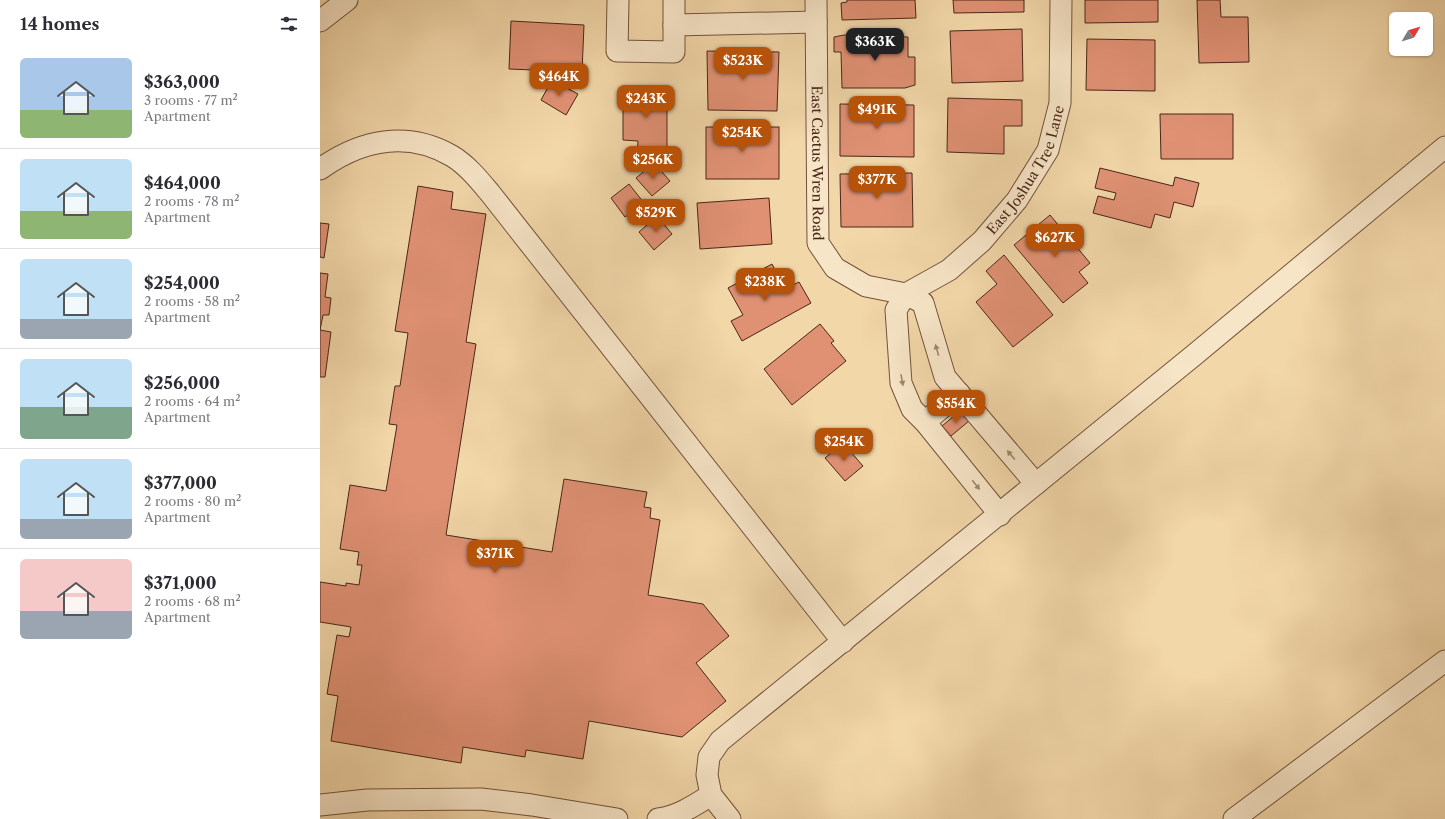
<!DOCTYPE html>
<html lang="en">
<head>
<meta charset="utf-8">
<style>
	:root { --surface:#fff; --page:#f7f7f7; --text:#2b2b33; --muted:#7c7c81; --line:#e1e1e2; --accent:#b45309 }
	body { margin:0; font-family:"Libre Caslon Text",serif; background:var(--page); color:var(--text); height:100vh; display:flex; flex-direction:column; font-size:15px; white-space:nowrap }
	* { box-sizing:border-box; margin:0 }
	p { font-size:13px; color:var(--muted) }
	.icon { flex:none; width:22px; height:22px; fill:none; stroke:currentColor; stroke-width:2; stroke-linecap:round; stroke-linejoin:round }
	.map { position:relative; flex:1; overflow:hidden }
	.details { display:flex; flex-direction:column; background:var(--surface); width:320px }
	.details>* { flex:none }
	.needle { width:26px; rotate:52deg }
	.buttons { position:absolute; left:1069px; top:12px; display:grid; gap:8px }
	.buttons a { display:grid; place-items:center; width:44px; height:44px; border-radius:6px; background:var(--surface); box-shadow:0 1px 3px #0004; font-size:20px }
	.price { position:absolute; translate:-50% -34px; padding:0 9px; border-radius:8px; background:var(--accent); color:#fff; font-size:13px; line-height:26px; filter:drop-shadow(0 1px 2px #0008) }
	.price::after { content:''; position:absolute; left:50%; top:24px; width:12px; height:9px; margin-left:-6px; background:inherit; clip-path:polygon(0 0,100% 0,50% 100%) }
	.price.active { background:#222; color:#fff }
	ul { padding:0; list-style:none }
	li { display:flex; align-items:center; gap:12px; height:100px; padding:0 20px }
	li+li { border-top:1px solid var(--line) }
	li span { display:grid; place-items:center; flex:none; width:112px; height:80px; border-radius:6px; color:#555 }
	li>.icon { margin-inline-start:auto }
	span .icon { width:48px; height:48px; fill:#fffc; stroke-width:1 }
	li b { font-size:17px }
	h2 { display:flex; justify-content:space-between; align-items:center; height:48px; padding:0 20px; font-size:17px }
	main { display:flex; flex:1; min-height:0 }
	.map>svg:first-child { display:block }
</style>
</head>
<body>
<main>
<section class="details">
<h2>14 homes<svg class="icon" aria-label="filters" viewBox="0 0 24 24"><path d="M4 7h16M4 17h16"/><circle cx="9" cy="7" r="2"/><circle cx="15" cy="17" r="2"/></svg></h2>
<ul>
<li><span style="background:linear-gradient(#a9c7e8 65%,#8fb573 0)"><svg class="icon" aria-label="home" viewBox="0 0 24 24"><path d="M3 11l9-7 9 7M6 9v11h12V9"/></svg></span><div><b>$363,000</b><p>3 rooms · 77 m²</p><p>Apartment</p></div></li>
<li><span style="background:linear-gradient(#bfe0f5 65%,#8fb573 0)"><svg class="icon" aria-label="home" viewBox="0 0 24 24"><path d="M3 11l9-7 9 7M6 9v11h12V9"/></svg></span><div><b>$464,000</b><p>2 rooms · 78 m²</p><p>Apartment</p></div></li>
<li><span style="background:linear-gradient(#bfe0f5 75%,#9aa5b1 0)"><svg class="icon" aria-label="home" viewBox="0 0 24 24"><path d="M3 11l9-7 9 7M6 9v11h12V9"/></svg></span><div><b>$254,000</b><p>2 rooms · 58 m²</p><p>Apartment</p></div></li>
<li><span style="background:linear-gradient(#bfe0f5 60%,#7fa58c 0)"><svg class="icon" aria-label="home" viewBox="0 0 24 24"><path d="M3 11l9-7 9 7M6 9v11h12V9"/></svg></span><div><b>$256,000</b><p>2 rooms · 64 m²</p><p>Apartment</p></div></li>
<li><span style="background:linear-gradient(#bfe0f5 75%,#9aa5b1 0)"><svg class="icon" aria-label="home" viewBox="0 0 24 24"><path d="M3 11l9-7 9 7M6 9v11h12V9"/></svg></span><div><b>$377,000</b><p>2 rooms · 80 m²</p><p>Apartment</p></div></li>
<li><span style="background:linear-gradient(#f6c9c9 65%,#9aa5b1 0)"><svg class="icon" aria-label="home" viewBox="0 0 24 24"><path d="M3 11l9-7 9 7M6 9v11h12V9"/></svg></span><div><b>$371,000</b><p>2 rooms · 68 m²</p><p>Apartment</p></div></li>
</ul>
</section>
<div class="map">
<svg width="1125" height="819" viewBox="0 0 1125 819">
	<rect width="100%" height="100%" fill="#f2d7a9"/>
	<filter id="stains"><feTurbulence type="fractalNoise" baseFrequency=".005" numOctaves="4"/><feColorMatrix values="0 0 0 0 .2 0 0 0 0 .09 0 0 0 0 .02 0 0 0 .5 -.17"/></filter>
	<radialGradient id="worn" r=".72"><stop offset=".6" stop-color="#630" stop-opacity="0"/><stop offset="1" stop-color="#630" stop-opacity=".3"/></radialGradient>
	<g fill="#e09174" stroke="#4a2618">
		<path d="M527 0H595L596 18 522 20 521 3 527 2Z"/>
		<path d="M633 0H704V12L634 13Z"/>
		<path d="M765 0H838V22L765 23Z"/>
		<path d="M877 0H900L901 17H928L929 62 879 63Z"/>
		<path d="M191 21 264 25 262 72 189 69Z"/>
		<path d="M702 29 703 81 632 83 630 31Z"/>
		<path d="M524 35 588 37V57H595V85L585 88H522L521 52H514V37Z"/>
		<path d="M767 39 835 40V91L766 90Z"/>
		<path d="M387 51 459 52 457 111 388 110Z"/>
		<path d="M232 80 258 94 246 115 221 100Z"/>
		<path d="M303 86H347V157H317L318 141 303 140Z"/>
		<path d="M628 98 702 100V126H684V154L627 152Z"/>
		<path d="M520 104 594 105V157L520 156Z"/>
		<path d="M840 114H913V159H841Z"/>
		<rect x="386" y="127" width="73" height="52"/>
		<path d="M334 163 350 181 332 196 316 178Z"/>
		<path d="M780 168 853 186 855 177 879 183 873 207 854 202 850 218 835 214 831 228 773 213 778 196 794 200 796 193 775 188Z"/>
		<path d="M592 173 593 227H521L520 174Z"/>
		<path d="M309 184 324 203 305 217 291 198Z"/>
		<path d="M98 186 133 192 131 209 166 214 146 342 156 344 126 535 232 552 244 479 327 492 324 507 331 508 330 518 340 520 328 595 383 604 409 636 376 663 406 701 362 737 269 721 263 759 206 750 205 757 143 747 141 763 11 741 18 696 7 694 17 635 29 637 31 627 0 622V582L26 586V583L39 585 42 565H37L39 552 20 549 30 485 66 491 77 425 69 424 75 386H80L88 333 75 331Z"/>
		<path d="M449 198 452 244 380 249 377 203Z"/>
		<path d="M730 215 770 263 759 272 768 283 743 303 694 245Z"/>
		<path d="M337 216 352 234 334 250 319 232Z"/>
		<path d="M0 223 9 224 4 258 0 257Z"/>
		<path d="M684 255 733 315 693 347 656 302 677 284 666 271Z"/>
		<path d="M452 264 465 289 479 282 491 303 422 341 411 321 423 315 408 288Z"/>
		<path d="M0 273 8 274 5 297 11 298 9 315H3L0 330 11 332 5 377H0Z"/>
		<path d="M500 324 514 341 511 343 526 361 472 405 444 369Z"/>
		<path d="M640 411 649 421 631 436 622 426Z"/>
		<path d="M523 443 543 466 525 481 505 458Z"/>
	</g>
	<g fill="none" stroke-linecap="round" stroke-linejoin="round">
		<defs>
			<g id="minor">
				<path d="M298 0 297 51 354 52V0"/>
				<path id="s1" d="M496 0 498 243 515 268 546 286 586 294 629 270 662 241 697 200 728 150 740 103 741 0"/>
				<path d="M0 21 27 0"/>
				<path d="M354 25 496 22"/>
				<path d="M0 169C41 140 87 130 132 156 147 165 159 180 170 193L523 642"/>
				<path d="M605 422 639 393"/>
				<path d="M680 515 605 422 592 409 581 383 576 310 586 294 603 303 625 377 716 484"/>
				<path d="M0 805 47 800 161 799 212 805 297 819"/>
				<path d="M338 819C357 817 375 805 391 795"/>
				<path d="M410 819 391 795 387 775 389 757 400 741 873 356 1125 147"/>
				<path d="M914 819 1125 661"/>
			</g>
		</defs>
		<use href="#minor" stroke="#74523c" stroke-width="23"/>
		<use href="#minor" stroke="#f7e5c7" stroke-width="21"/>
	</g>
	<defs><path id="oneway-solid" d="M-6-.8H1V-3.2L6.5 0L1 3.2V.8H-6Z"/></defs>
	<g fill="#a08670">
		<use href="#oneway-solid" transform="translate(617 350) rotate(-106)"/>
		<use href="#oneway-solid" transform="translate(582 380) rotate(80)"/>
		<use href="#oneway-solid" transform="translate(691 455) rotate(-130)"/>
		<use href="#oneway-solid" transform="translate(656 485) rotate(51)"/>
	</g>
	<g text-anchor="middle" stroke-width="3.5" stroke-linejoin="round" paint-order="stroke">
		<g font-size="14" fill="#4a2618" stroke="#f7e5c7">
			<text dy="5" stroke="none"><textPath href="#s1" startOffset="163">East Cactus Wren Road</textPath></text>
			<text dy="5" stroke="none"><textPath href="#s1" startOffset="528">East Joshua Tree Lane</textPath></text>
		</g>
	</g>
	<rect width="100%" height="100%" filter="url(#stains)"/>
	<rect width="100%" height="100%" fill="url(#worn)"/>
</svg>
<div class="buttons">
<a><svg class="needle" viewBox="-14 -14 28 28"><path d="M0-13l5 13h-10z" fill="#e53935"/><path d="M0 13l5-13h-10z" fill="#7c7c81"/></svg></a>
</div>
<b class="price active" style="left:555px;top:62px">$363K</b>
<b class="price" style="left:423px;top:81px">$523K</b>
<b class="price" style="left:239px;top:97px">$464K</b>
<b class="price" style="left:326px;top:119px">$243K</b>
<b class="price" style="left:557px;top:130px">$491K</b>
<b class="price" style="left:422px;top:153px">$254K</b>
<b class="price" style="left:333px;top:180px">$256K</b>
<b class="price" style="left:557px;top:200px">$377K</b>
<b class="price" style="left:336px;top:233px">$529K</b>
<b class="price" style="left:735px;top:258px">$627K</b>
<b class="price" style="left:445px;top:302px">$238K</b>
<b class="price" style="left:636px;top:424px">$554K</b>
<b class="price" style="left:524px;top:462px">$254K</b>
<b class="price" style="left:175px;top:574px">$371K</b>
</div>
</main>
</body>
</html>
